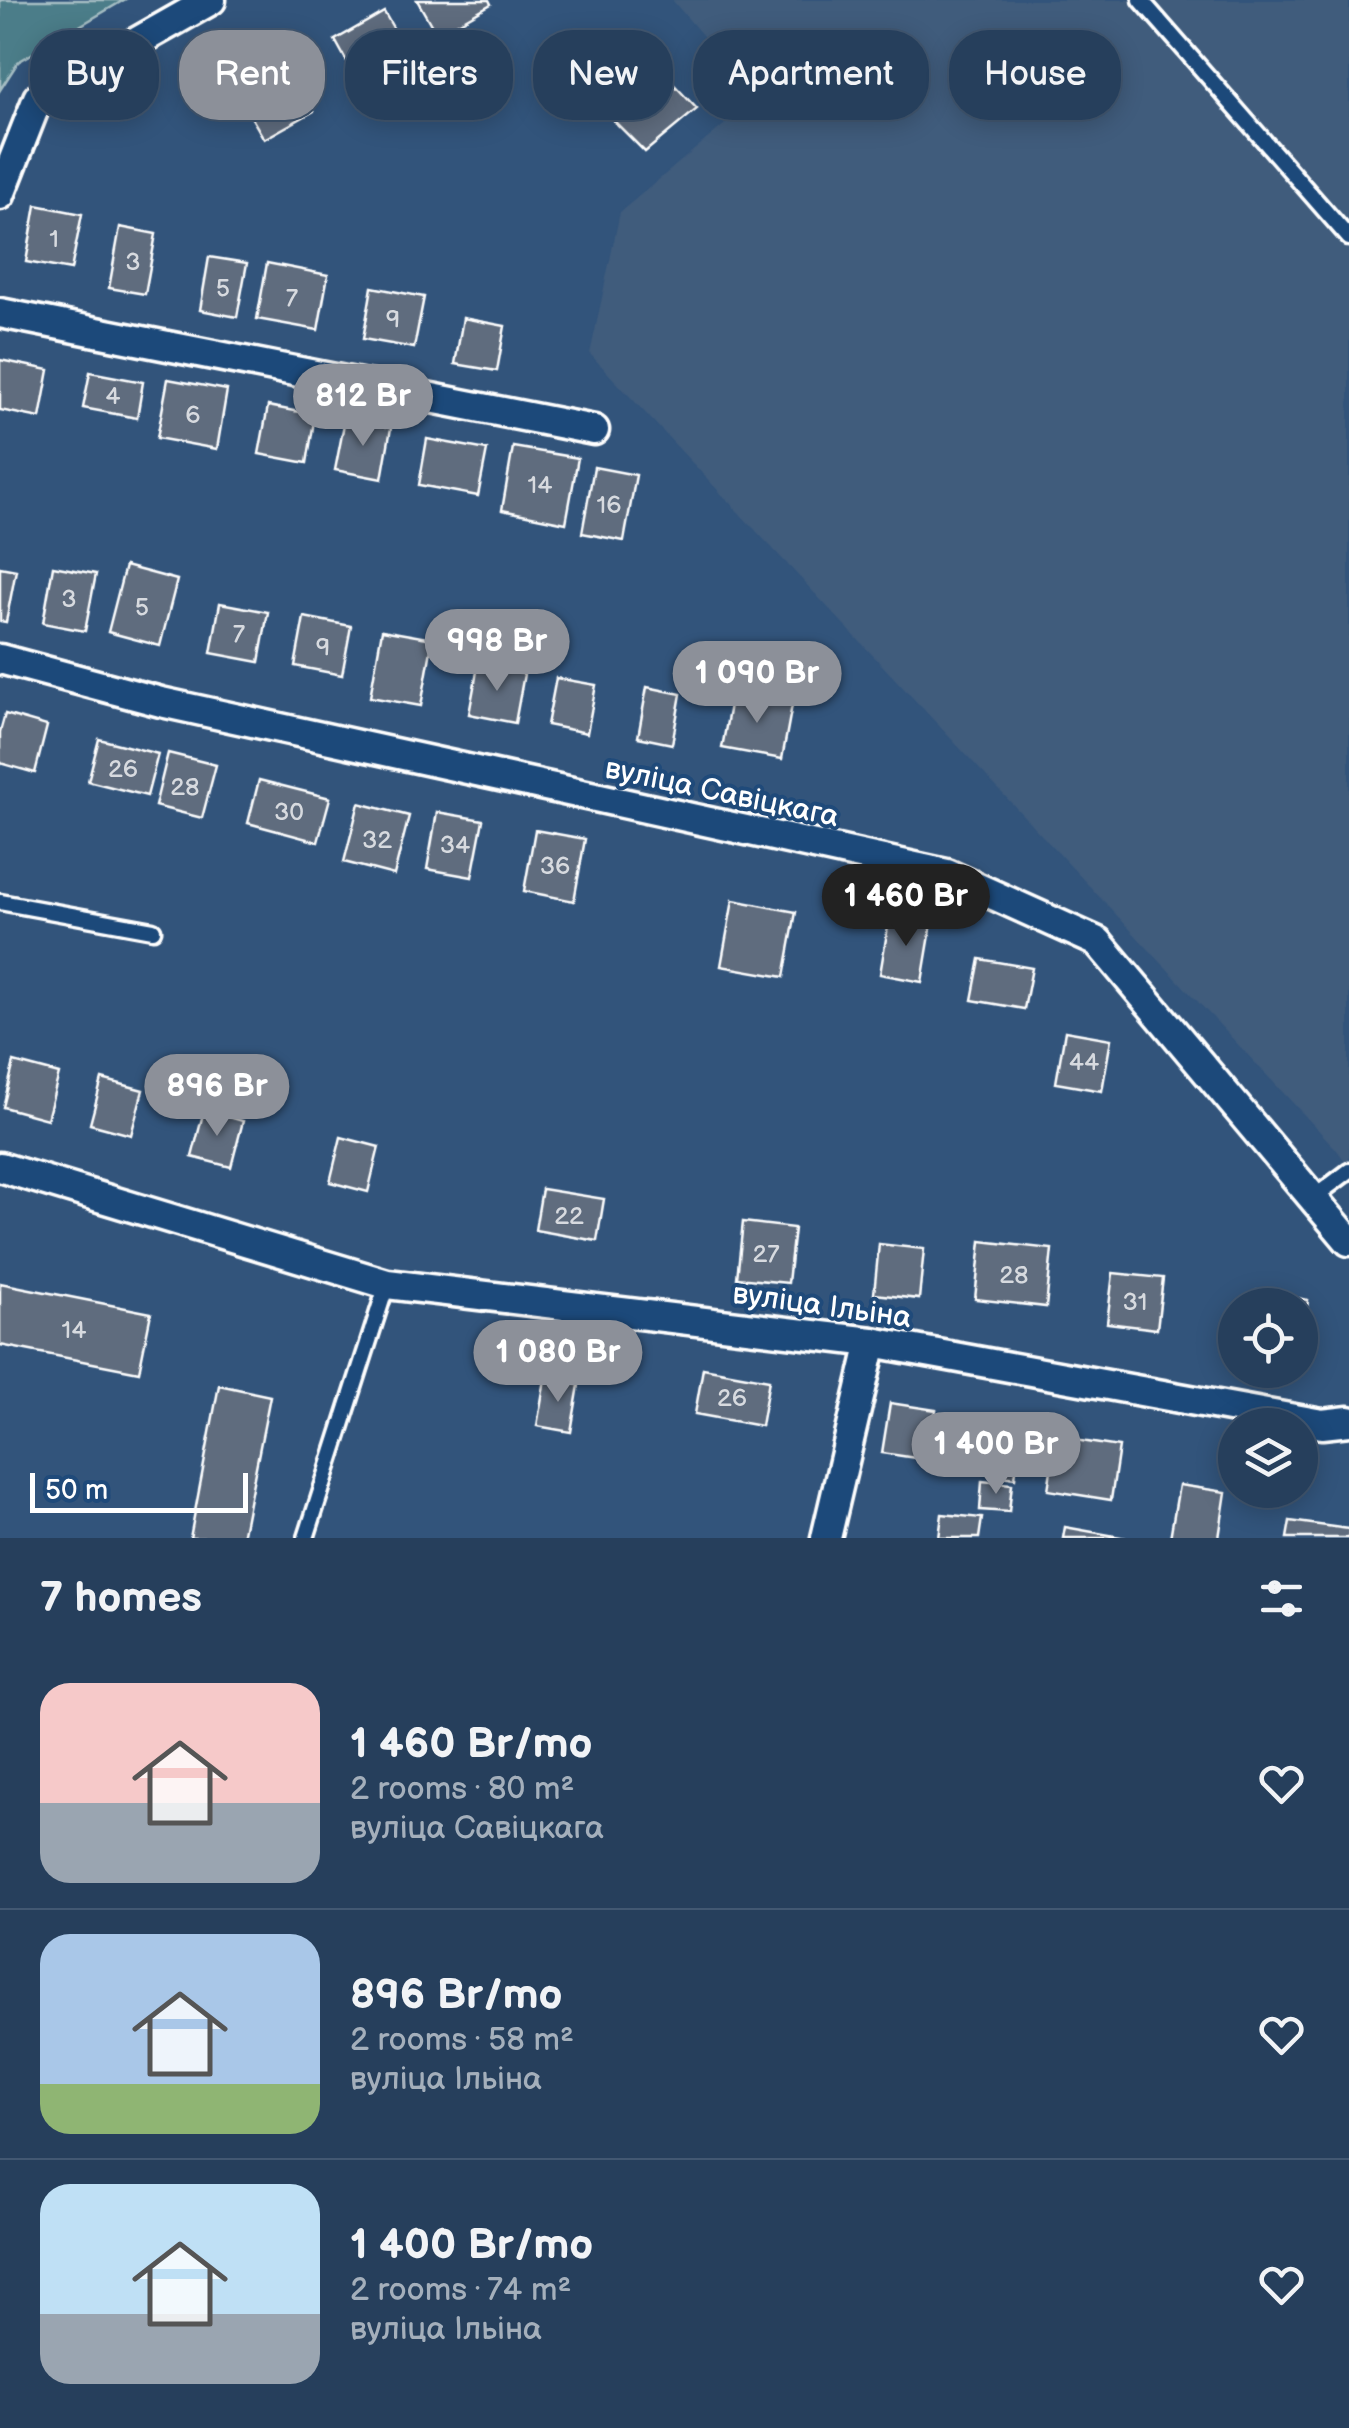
<!DOCTYPE html>
<html lang="en">
<head>
<meta charset="utf-8">
<style>
	:root { --surface:#263f5c; --page:#2e4662; --text:#f1f3f6; --muted:#a4afbb; --line:#425872; --accent:#8c9099 }
	body { margin:0; font-family:"Balsamiq Sans",sans-serif; background:var(--page); color:var(--text); height:100vh; display:flex; flex-direction:column; font-size:38px; white-space:nowrap }
	* { box-sizing:border-box; margin:0 }
	p { font-size:32px; color:var(--muted) }
	.icon { flex:none; width:55px; height:55px; fill:none; stroke:currentColor; stroke-width:2; stroke-linecap:round; stroke-linejoin:round }
	.map { position:relative; height:1538px; overflow:hidden }
	.side { display:flex; flex-direction:column; background:var(--surface); flex:1 }
	.side>* { flex:none }
	.banner { position:absolute; left:30px; top:30px; width:1290px; height:90px; display:flex; gap:20px }
	.buttons { position:absolute; left:1218px; top:1288px; display:grid; gap:20px }
	.buttons a { display:grid; place-items:center; width:100px; height:100px; border-radius:50%; background:var(--surface); box-shadow:0 5px 25px #0003,0 0 0 2px var(--line); font-size:50px }
	.scale { position:absolute; left:30px; bottom:25px; width:218px; box-sizing:border-box; padding-left:10px; border:5px solid #fff; border-top:0; font-size:28px; line-height:35px; white-space:nowrap; color:#fff; -webkit-text-stroke:8px #1f4a7a; paint-order:stroke }
	.price { position:absolute; translate:-50% -85px; padding:0 22px; border-radius:35px; background:var(--accent); color:#fff; font-size:32px; line-height:65px; filter:drop-shadow(0 2px 5px #0008) }
	.price::after { content:''; position:absolute; left:50%; top:60px; width:30px; height:22px; margin-left:-15px; background:inherit; clip-path:polygon(0 0,100% 0,50% 100%) }
	.price.current { background:#222; color:#fff }
	ul { padding:0; list-style:none }
	li { display:flex; align-items:center; gap:30px; height:250px; padding:0 40px }
	li+li { border-top:2px solid var(--line) }
	li span { display:grid; place-items:center; flex:none; width:280px; height:200px; border-radius:30px; color:#555 }
	li>.icon { margin-inline-start:auto }
	span .icon { width:120px; height:120px; fill:#fffc; stroke-width:1 }
	li b { font-size:42px }
	h2 { display:flex; justify-content:space-between; align-items:center; height:120px; padding:0 40px; font-size:42px }
	.chip { padding:0 35px; border-radius:40px; background:var(--surface); box-shadow:0 5px 25px #0003,0 0 0 2px var(--line); font-size:35px; line-height:90px }
	.chip.current { background:var(--accent); color:#fff }
	.map>svg:first-child { display:block }
</style>
</head>
<body>
<div class="map">
<svg width="1349" height="1538" viewBox="0 0 1349 1538">
	<rect width="100%" height="100%" fill="#32547b"/>
	<filter id="ink" filterUnits="userSpaceOnUse"><feTurbulence type="fractalNoise" baseFrequency=".01" numOctaves="2"/><feDisplacementMap in="SourceGraphic" scale="20" xChannelSelector="R" yChannelSelector="G"/><feConvolveMatrix kernelMatrix="1 2 1 2 8 2 1 2 1" color-interpolation-filters="sRGB"/></filter>
	<g filter="url(#ink)">
		<path fill="#3f5b7c" d="M672 0H1349V1167L1337 1150 590 354 620 212 756 98Z"/>
		<path fill="#4c7d89" stroke="#a6bec4" stroke-width="2.5" d="M0 0H124L18 62 0 90Z"/>
		<g fill="#5e6c7e" stroke="#fff" stroke-width="2.5">
			<path d="M417 0H489L491 4 437 35Z"/>
			<path d="M384 12 411 59 361 87 335 40Z"/>
			<path d="M285 61 314 111 264 139 235 89Z"/>
			<path d="M665 75 697 109 645 152 614 121Z"/>
			<path d="M36 205 82 214 71 270 26 262Z"/>
			<path d="M120 227 156 234 145 294 109 288Z"/>
			<path d="M209 257 247 263 237 317 200 310Z"/>
			<path d="M267 263 328 275 318 330 257 319Z"/>
			<path d="M372 287 424 297 414 348 363 339Z"/>
			<path d="M463 318 505 326 497 371 455 364Z"/>
			<path d="M0 360 49 370 40 418 0 410Z"/>
			<path d="M90 372 143 382 137 418 83 408Z"/>
			<path d="M168 379 227 390 217 449 157 438Z"/>
			<path d="M268 406 315 415 307 463 259 454Z"/>
			<path d="M345 419 391 428 382 479 335 470Z"/>
			<path d="M427 439 487 450 478 496 419 485Z"/>
			<path d="M513 447 578 458 566 523 502 510Z"/>
			<path d="M594 467 636 475 624 541 582 533Z"/>
			<path d="M53 566 96 574 85 631 43 623Z"/>
			<path d="M125 566 177 580 160 646 108 632Z"/>
			<path d="M0 567 16 570 6 622 0 621Z"/>
			<path d="M220 603 268 612 259 662 211 653Z"/>
			<path d="M304 617 351 626 342 675 295 666Z"/>
			<path d="M382 630 433 639 421 706 370 697Z"/>
			<path d="M478 666 524 674 515 723 469 714Z"/>
			<path d="M556 678 596 685 587 733 547 725Z"/>
			<path d="M647 687 681 694 672 744 638 737Z"/>
			<path d="M732 694 792 705 782 759 722 748Z"/>
			<path d="M5 714 47 726 35 773 0 763V732Z"/>
			<path d="M99 739 158 754 147 796 88 781Z"/>
			<path d="M168 753 216 765 202 818 155 806Z"/>
			<path d="M259 780 330 798 318 842 248 823Z"/>
			<path d="M359 803 409 816 394 875 344 862Z"/>
			<path d="M437 812 483 820 472 877 427 869Z"/>
			<path d="M535 830 585 839 574 901 524 891Z"/>
			<path d="M733 900 796 912 784 977 721 966Z"/>
			<path d="M890 915 932 923 922 982 880 974Z"/>
			<path d="M980 959 1032 968 1024 1009 972 1000Z"/>
			<path d="M1065 1031 1111 1039 1102 1091 1056 1083Z"/>
			<path d="M14 1062 59 1074 47 1119 3 1107Z"/>
			<path d="M102 1079 143 1090 131 1135 90 1124Z"/>
			<path d="M204 1110 243 1121 231 1167 192 1157Z"/>
			<path d="M341 1137 379 1147 368 1192 330 1182Z"/>
			<path d="M542 1189 604 1199 597 1241 535 1230Z"/>
			<path d="M743 1222 794 1228 788 1283 737 1278Z"/>
			<path d="M981 1241 1052 1249 1046 1307 975 1299Z"/>
			<path d="M879 1244 924 1249 919 1299 874 1294Z"/>
			<path d="M1113 1273 1163 1278 1157 1329 1107 1323Z"/>
			<path d="M0 1283 151 1313 139 1372 0 1345Z"/>
			<path d="M1257 1291 1308 1300 1300 1368V1305H1255Z"/>
			<path d="M703 1368 769 1380 761 1426 695 1414Z"/>
			<path d="M545 1379 579 1385 571 1432 537 1426Z"/>
			<path d="M219 1385 270 1396 242 1538H190Z"/>
			<path d="M890 1403 936 1410 929 1460 882 1453Z"/>
			<path d="M991 1436 1020 1440 1015 1478 986 1473Z"/>
			<path d="M1056 1437 1119 1447 1111 1500 1048 1490Z"/>
			<path d="M982 1481 1012 1484 1009 1512 980 1510Z"/>
			<path d="M1179 1485 1226 1492 1219 1538H1170Z"/>
			<path d="M942 1514 982 1518 979 1538H939Z"/>
			<path d="M1290 1521 1349 1529V1538H1287Z"/>
			<path d="M1065 1527 1126 1538H1063Z"/>
		</g>
		<g fill="none" stroke-linecap="round" stroke-linejoin="round">
			<defs>
				<g id="lane">
					<path d="M1141 0 1349 238"/>
					<path d="M0 902 153 930"/>
					<path d="M1313 1198 1349 1171"/>
					<path d="M306 1538 387 1284"/>
				</g>
				<g id="street">
					<path d="M0 195 38 98 211 0"/>
					<path d="M0 313 594 430"/>
					<path d="M0 659 161 702 947 874 1098 942 1349 1241"/>
					<path d="M0 1167 387 1284 872 1342 1322 1424 1349 1421"/>
					<path d="M826 1538 872 1342"/>
				</g>
			</defs>
			<use href="#lane" stroke="#fff" stroke-width="21"/>
			<use href="#street" stroke="#fff" stroke-width="35"/>
			<use href="#lane" stroke="#1f4a7a" stroke-width="14"/>
			<use href="#street" stroke="#1f4a7a" stroke-width="28"/>
		</g>
	</g>
	<g text-anchor="middle" stroke-width="8" stroke-linejoin="round" paint-order="stroke">
		<g font-size="25" fill="#d7dadf">
			<text x="54" y="247">1</text>
			<text x="133" y="270">3</text>
			<text x="223" y="296">5</text>
			<text x="292" y="306">7</text>
			<text x="393" y="327">9</text>
			<text x="113" y="404">4</text>
			<text x="193" y="423">6</text>
			<text x="540" y="493">14</text>
			<text x="609" y="513">16</text>
			<text x="69" y="607">3</text>
			<text x="142" y="615">5</text>
			<text x="239" y="642">7</text>
			<text x="323" y="655">9</text>
			<text x="123" y="777">26</text>
			<text x="185" y="795">28</text>
			<text x="289" y="820">30</text>
			<text x="377" y="848">32</text>
			<text x="455" y="853">34</text>
			<text x="555" y="874">36</text>
			<text x="1084" y="1070">44</text>
			<text x="569" y="1224">22</text>
			<text x="766" y="1262">27</text>
			<text x="1014" y="1283">28</text>
			<text x="1135" y="1310">31</text>
			<text x="74" y="1338">14</text>
			<text x="732" y="1406">26</text>
		</g>
		<g font-size="30" fill="#fff" stroke="#1f4a7a">
			<text transform="translate(722 792) rotate(12)" y="10">вуліца Савіцкага</text>
			<text transform="translate(822 1305) rotate(8)" y="10">вуліца Ільіна</text>
		</g>
	</g>
</svg>
<div class="buttons">
<a><svg class="icon" aria-label="locate" viewBox="0 0 24 24"><circle cx="12" cy="12" r="6"/><path d="M12 2v4M12 18v4M2 12h4M18 12h4"/></svg></a>
<a><svg class="icon" aria-label="layers" viewBox="0 0 24 24"><path d="M12 4l9 5-9 5-9-5zM3 14l9 5 9-5"/></svg></a>
</div>
<div class="scale">50 m</div>
<b class="price" style="left:363px;top:449px">812 Br</b>
<b class="price" style="left:497px;top:694px">998 Br</b>
<b class="price" style="left:757px;top:726px">1 090 Br</b>
<b class="price current" style="left:906px;top:949px">1 460 Br</b>
<b class="price" style="left:217px;top:1139px">896 Br</b>
<b class="price" style="left:558px;top:1405px">1 080 Br</b>
<b class="price" style="left:996px;top:1497px">1 400 Br</b>
<div class="banner">
<a class="chip">Buy</a>
<a class="chip current">Rent</a>
<a class="chip">Filters</a>
<a class="chip">New</a>
<a class="chip">Apartment</a>
<a class="chip">House</a>
</div>
</div>
<section class="side">
<h2>7 homes<svg class="icon" aria-label="filters" viewBox="0 0 24 24"><path d="M4 7h16M4 17h16"/><circle cx="9" cy="7" r="2"/><circle cx="15" cy="17" r="2"/></svg></h2>
<ul>
<li><span style="background:linear-gradient(#f6c9c9 60%,#9aa5b1 0)"><svg class="icon" aria-label="home" viewBox="0 0 24 24"><path d="M3 11l9-7 9 7M6 9v11h12V9"/></svg></span><div><b>1 460 Br/mo</b><p>2 rooms · 80 m²</p><p>вуліца Савіцкага</p></div><svg class="icon" aria-label="heart" viewBox="0 0 24 24"><path d="M12 20l-8-8c-3-5 5-10 8-4 3-6 11-1 8 4z"/></svg></li>
<li><span style="background:linear-gradient(#a9c7e8 75%,#8fb573 0)"><svg class="icon" aria-label="home" viewBox="0 0 24 24"><path d="M3 11l9-7 9 7M6 9v11h12V9"/></svg></span><div><b>896 Br/mo</b><p>2 rooms · 58 m²</p><p>вуліца Ільіна</p></div><svg class="icon" aria-label="heart" viewBox="0 0 24 24"><path d="M12 20l-8-8c-3-5 5-10 8-4 3-6 11-1 8 4z"/></svg></li>
<li><span style="background:linear-gradient(#bfe0f5 65%,#9aa5b1 0)"><svg class="icon" aria-label="home" viewBox="0 0 24 24"><path d="M3 11l9-7 9 7M6 9v11h12V9"/></svg></span><div><b>1 400 Br/mo</b><p>2 rooms · 74 m²</p><p>вуліца Ільіна</p></div><svg class="icon" aria-label="heart" viewBox="0 0 24 24"><path d="M12 20l-8-8c-3-5 5-10 8-4 3-6 11-1 8 4z"/></svg></li>
</ul>
</section>
</body>
</html>
